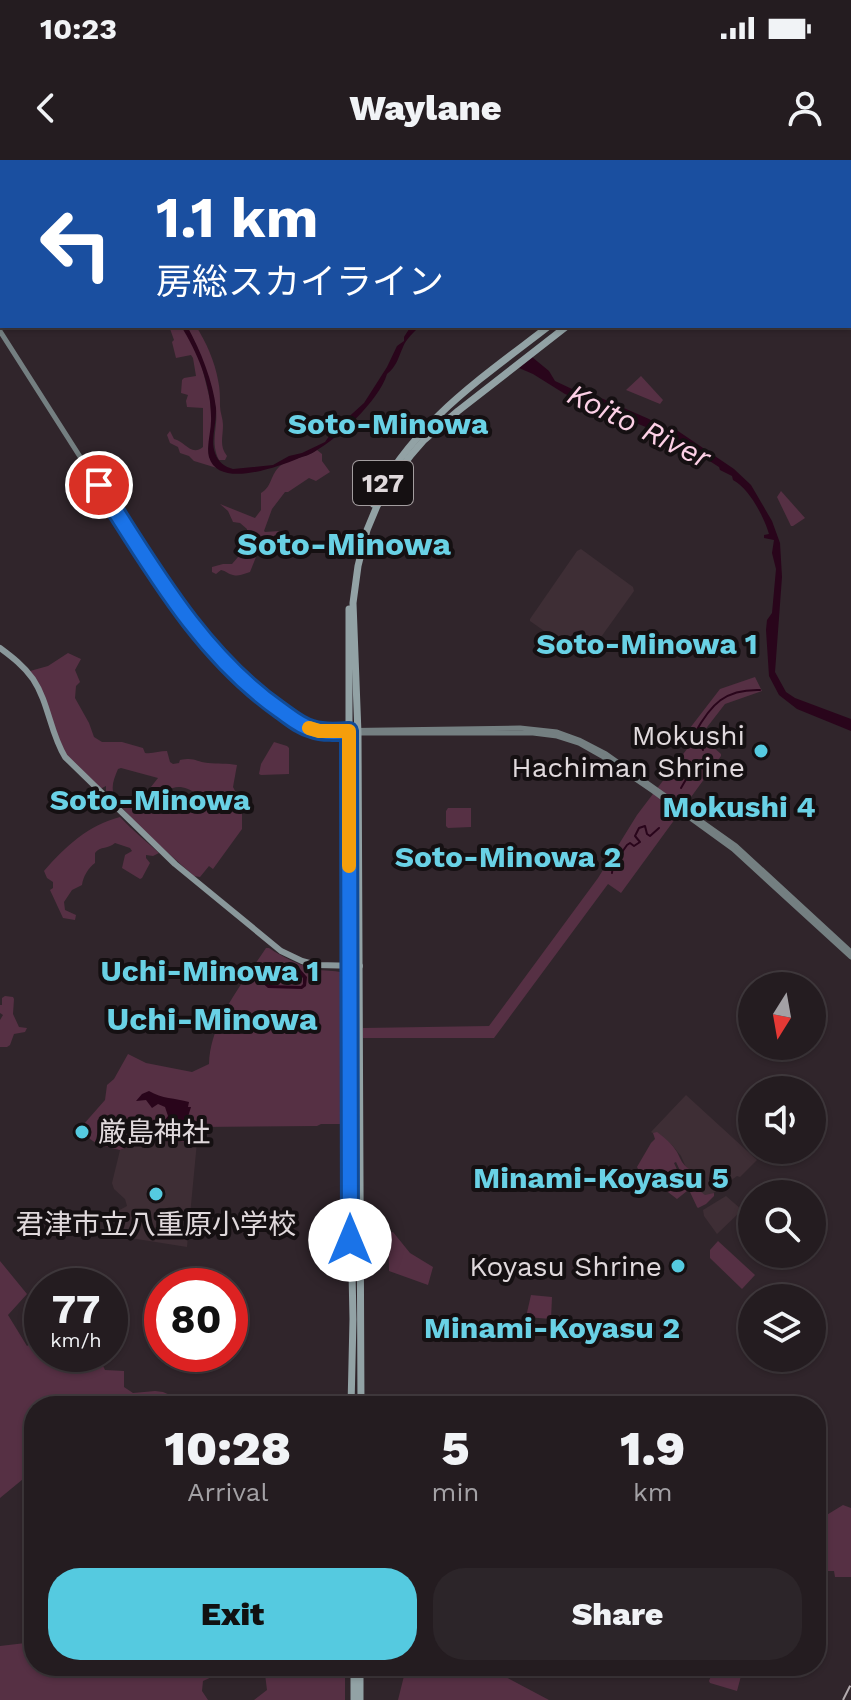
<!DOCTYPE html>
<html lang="en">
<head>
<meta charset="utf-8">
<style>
	:root { --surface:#241c20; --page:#2c2529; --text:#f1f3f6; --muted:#a3a1a5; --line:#413a3e; --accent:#55cae0 }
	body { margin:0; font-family:"Work Sans","Noto Sans JP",sans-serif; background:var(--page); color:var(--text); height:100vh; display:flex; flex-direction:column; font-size:30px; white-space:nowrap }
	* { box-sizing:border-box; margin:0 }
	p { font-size:26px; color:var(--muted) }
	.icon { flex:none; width:44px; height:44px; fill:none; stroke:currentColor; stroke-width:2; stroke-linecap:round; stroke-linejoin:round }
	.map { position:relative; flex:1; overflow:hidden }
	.sheet { position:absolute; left:24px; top:1236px; width:802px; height:280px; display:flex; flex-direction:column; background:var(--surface); border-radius:32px; box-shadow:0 2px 6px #0004,0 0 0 2px var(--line) }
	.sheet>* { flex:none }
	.banner { position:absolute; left:0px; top:0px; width:852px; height:168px; box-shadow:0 2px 6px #0004,0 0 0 2px var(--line); background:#1a4fa0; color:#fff; overflow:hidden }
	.needle { width:52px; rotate:191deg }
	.fabs { position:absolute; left:738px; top:812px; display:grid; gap:16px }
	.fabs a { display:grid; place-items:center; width:88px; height:88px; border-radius:50%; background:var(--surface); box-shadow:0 2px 6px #0004,0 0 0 2px var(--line); font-size:40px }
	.speed { position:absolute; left:24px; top:1108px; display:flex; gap:16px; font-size:40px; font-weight:700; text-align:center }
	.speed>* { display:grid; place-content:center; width:104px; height:104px; border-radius:50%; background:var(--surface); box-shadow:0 2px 6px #0004,0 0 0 2px var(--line); line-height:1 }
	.speed small { font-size:20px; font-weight:400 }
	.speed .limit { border:12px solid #d22; background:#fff; color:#111 }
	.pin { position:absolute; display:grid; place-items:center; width:68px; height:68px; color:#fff; margin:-34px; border:4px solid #fff; border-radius:50%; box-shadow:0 2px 8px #0007 }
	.me { position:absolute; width:88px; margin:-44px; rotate:0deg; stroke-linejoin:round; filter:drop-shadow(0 0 6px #0008) }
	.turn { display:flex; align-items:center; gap:28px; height:168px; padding:0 24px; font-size:36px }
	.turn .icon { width:104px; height:104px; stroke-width:2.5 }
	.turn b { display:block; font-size:56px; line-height:68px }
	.eta { display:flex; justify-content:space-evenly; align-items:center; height:136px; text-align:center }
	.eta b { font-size:48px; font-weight:800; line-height:56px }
	.primary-button { display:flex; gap:16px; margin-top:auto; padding:16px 24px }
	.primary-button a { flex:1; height:92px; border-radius:32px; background:var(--accent); color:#111; font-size:32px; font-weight:800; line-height:92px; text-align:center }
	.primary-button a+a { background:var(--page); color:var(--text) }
	.status { display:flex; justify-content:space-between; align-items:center; height:56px; padding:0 40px; background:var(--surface); direction:ltr }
	.status svg { height:22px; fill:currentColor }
	header { display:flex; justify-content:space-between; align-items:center; height:104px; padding:0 24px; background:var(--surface); font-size:36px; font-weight:800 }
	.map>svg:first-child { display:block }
	.built { fill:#3e2e35 }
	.green { fill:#563044 }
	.water { fill:#29051b; fill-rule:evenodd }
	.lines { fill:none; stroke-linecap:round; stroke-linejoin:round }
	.stream { stroke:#29051b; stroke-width:2 }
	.river { stroke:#29051b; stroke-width:6 }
	.secondary { stroke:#747f81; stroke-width:5 }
	.primary { stroke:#89979a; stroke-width:6 }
	.trunk { stroke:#92a2a5; stroke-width:7 }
	.rail { stroke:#b3abae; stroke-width:2; stroke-dasharray:16 8; stroke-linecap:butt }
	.route-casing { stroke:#114b97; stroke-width:20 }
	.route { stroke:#1a73e8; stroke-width:14 }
	.slow { stroke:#f59e0b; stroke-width:14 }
	.poi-dot { fill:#55cae0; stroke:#151012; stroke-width:3 }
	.labels { text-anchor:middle; stroke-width:8; stroke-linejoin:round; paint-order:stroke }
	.shield { fill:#151012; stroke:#a39d9f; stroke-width:2 }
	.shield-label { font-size:26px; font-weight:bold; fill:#e0d9dc }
	.poi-label { font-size:28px; fill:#e0d9dc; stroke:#151012; text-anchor:end }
	.neighbourhood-label { font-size:30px; font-weight:bold; fill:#69d1e5; stroke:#151012 }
	.water-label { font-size:30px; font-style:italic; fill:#fdd0e6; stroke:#151012 }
	.quarter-label { font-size:32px; font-weight:bold; fill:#69d1e5; stroke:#151012 }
</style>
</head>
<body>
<div class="status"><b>10:23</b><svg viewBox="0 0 49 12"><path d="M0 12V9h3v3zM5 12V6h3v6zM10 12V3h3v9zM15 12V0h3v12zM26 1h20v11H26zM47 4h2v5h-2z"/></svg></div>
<header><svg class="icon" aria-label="back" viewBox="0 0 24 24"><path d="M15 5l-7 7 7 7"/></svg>Waylane<svg class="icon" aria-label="person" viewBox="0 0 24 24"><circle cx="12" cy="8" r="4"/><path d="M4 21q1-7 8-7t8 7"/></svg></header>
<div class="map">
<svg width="851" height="1540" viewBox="0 0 851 1540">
	<rect width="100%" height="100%" fill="#30252b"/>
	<!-- built -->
	<g class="built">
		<path d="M 581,389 L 633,427 L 634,431 L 586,498 L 584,499 L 530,461 L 530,459 L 577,391 Z"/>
		<path d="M 686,935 L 757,1000 L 740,1017 L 737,1016 L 712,1034 L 704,1037 L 694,1026 L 681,996 L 672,985 L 651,972 Z"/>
		<path d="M 145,981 L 197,982 L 187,1087 L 124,1077 L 113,1055 L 114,1053 L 127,1046 L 125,1039 L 114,1029 L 112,1023 L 120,990 Z"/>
		<path d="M 726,1036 L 742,1050 L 717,1074 L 704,1056 L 703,1050 Z"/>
	</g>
	<!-- green -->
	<g class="green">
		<path d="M 169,166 L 181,166 L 189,176 L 200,199 L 210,240 L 212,264 L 208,289 L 209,297 L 217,308 L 194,301 L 189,296 L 180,293 L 178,287 L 170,283 L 167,275 L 170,271 L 174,279 C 185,281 191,297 203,287 L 203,248 L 187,247 L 186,241 L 188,235 L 181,233 L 182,220 L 184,218 L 196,216 L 193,198 L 191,195 L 176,198 L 172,182 L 174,180 Z"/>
		<path d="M 187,166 L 196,166 C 206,182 215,202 218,220 C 220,229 220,237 220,246 C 220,252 223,259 223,265 C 223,277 219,286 227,296 L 225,300 L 219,300 C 210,282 218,268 216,250 C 212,221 200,193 187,166 Z"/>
		<path d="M 641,216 L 663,240 L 660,244 L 626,230 Z"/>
		<path d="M 317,290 L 322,294 L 322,301 L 330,312 L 316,321 L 309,318 L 288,332 L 285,332 L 272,349 L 264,371 L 265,372 L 279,371 L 258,392 L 250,412 C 245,413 240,417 233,415 C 228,414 226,411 221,410 L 216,414 L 212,412 L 212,407 L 223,404 L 232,404 L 238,397 L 244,396 L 252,382 L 251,378 L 247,375 L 247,369 L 240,363 L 233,362 L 228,351 L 220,344 L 255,358 L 261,350 L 261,333 C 272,327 270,315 280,306 C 290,298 306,298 317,290 Z"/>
		<path d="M 781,331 L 805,358 L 793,366 L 791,366 L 777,337 Z"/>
		<path d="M 68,493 L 81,499 L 75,510 L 80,522 L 76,526 L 75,538 L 89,563 L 94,577 L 102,582 L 122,582 L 143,588 L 145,593 C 153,594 159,591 167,591 L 170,602 L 173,604 L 179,603 L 180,600 C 196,597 195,602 208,603 C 218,604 227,603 237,605 L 233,627 L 242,644 L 242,669 L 213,709 L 209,706 L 200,717 L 194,716 L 142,670 L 120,645 L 120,641 L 134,646 L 138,650 L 146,650 L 149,652 C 151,651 174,646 177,646 L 181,652 L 194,653 L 200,652 L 201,648 L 197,634 C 180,622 169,626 156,640 L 147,632 L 158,618 L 121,608 L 118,609 C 114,619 110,627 115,637 L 113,638 L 106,634 L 106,626 L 100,629 L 66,595 L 30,511 L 48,506 Z"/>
		<path d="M 755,517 L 762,531 L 725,544 L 701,575 L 702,577 L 721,594 L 721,596 L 621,733 L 608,724 L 494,878 L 363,878 L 363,868 L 489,866 L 598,718 L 637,655 L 687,589 L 680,581 L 720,529 Z"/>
		<path d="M 274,582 L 287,586 L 289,588 L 289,614 L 261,615 L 259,614 L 261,604 Z"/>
		<path d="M 448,648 L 471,648 L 471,667 L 448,668 L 446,666 L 446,651 Z"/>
		<path d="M 120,657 C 132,670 146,681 159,693 L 153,696 L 146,695 L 146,698 L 150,703 L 142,718 L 140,719 L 122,708 L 125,695 L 132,691 L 130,688 L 115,683 C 109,689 100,686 95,693 L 95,703 C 88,708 83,717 82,725 L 72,730 L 64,742 L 65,750 L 76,755 L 75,760 L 63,758 L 50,730 L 53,728 L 53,722 L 47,718 L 44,711 C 65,687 88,665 120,657 Z"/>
		<path d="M 266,788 L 269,788 C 284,798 301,806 319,810 C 328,811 337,810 345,814 L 345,964 L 321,964 L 317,966 L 198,967 L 197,982 L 145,981 L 120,990 L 99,985 L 90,979 L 83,965 L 105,940 L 107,925 L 114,919 L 128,894 L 146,903 L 192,912 L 209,904 C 210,861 243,823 266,788 Z"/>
		<path d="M 5,836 L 13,837 L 14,839 L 13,854 L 19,867 L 27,868 L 25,872 L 14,874 L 10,885 L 7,887 L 0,887 L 0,860 L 3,855 L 0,853 L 0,845 L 2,845 L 2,838 Z"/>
		<path d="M 657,972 C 665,978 672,984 677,992 C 681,1000 682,1004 689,1009 C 689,1020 696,1029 705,1035 L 714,1033 L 714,1036 L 706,1044 L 698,1048 L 697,1047 L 676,1002 L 674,1003 L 687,1031 L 677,1039 L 638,1009 L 637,1007 L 651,983 L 655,979 L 653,973 Z"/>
		<path d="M 393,1072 L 410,1093 L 433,1107 L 428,1125 L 389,1111 L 388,1073 Z"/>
		<path d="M 718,1081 L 755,1115 L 742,1129 L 710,1098 L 710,1090 Z"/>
		<path d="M 0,1101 L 27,1134 L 8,1155 L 27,1186 L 42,1176 L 42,1194 L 97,1194 L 105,1210 L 124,1211 L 124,1227 L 133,1233 L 155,1231 L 163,1232 L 189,1243 L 185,1246 L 34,1246 L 34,1310 L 0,1338 Z"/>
		<path d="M 531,1135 L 552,1137 L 551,1159 L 526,1157 Z"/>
		<path d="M 843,1345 L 851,1348 L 851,1417 L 835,1417 L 834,1411 L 816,1411 L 816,1386 L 821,1386 L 824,1375 L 816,1374 L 816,1359 L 822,1358 L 822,1361 L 823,1362 L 825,1356 Z"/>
		<path d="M 34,1482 L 34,1506 L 225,1506 L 216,1515 L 203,1521 L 202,1531 L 208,1540 L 0,1540 L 0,1486 Z"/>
		<path d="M 264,1506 L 345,1506 L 345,1540 L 254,1540 L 267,1530 Z"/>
		<path d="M 404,1506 L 474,1506 L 498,1513 L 549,1540 L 398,1540 L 404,1516 Z"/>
		<path d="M 715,1506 L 741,1516 L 737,1531 L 710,1523 L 709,1521 Z"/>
	</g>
	<!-- water -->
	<g class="water">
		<path d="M 181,166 L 187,166 C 201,191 213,222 216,248 C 217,263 210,280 215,293 C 218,302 225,307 233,309 L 273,305 L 289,296 L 302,293 L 325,282 L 332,272 L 364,243 L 387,207 L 397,186 L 404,181 L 404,177 L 411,166 L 420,166 C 414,172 406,179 403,187 C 398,198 397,206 387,214 C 379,241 338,278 314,292 C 308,296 303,296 297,299 C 277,307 218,329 209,297 C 206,284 212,270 211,256 C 211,224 197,192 181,166 Z"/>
		<path d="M 532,197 L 549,211 L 555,221 L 589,237 L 601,238 L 649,259 L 662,267 L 678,271 L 734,309 L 751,325 L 772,361 L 780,383 L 782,417 L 775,512 L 786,532 L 795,538 L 851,559 L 851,571 L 797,549 L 779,535 L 769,516 L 766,470 L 767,460 L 772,453 L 776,409 L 772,393 L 774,380 L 764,378 L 764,375 L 769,374 C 764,357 749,328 733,320 L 732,316 L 720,310 L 719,307 L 675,279 L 565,234 L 533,214 L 519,208 Z"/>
		<path d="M 267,802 L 276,803 L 282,809 L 300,809 L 307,817 L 306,826 L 302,829 L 268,828 L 258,819 L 259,810 ZM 268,806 L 272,806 L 280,812 L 298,813 L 303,818 L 303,824 L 301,826 L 269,825 L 262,817 L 262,812 Z"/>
		<path d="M 149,931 C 162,939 175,938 189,942 L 188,947 L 191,947 L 187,960 C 179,961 171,958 164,961 L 168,956 L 165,947 L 158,944 L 152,948 L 146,940 L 136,941 L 142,934 Z"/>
	</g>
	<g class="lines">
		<!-- stream -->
		<g class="stream">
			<path d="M 703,590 L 695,573 C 711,544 725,529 760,530"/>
			<path d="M 681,628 L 688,616 L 688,607"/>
			<path d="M 612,713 L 613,705 L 627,685 L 630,683 L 634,686 L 640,682 L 635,676 L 639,668 L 645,666 L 647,674 L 650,676 L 659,668"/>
		</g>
		<!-- river -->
		<path class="river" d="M 427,0 L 428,2"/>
		<!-- secondary -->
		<g class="secondary">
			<path d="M 0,171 L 156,416 L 205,479 L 229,509 L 253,530 L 303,566 L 319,571 L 520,568 L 557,572 L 579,580 L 606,594 L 736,686 L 851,792"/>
			<path d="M 357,573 L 533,573 L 557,576 L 579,583 L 602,596 L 653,631 L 733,689 L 851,797"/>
		</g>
		<!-- primary -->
		<path class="primary" d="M 0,488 C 12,497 24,506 33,519 C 49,543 50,573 65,597 L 175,704 L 281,791 L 302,801 L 317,805 L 360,806"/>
		<!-- trunk -->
		<g class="trunk">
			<path d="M 850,18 L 851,18"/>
			<path d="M 850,25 L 851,25"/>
			<path d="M 373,344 C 409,266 483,217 549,166"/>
			<path d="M 349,449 L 349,969 L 353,1159 L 351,1246"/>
			<path d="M 361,1246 L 358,574 L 353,443 L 358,406 L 367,370 L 377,346 L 390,323 L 411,295 L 424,280 L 458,251 L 567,166"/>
			<path d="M 354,1506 L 354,1540"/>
			<path d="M 360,1506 L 360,1540"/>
		</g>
		<!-- rail -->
		<path class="rail" d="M 843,1540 L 851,1524"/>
	</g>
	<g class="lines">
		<defs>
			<path id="route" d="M 99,325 C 151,406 200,494 280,550 C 290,557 300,566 312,569 C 323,573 337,572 349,571 L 350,1080"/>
		</defs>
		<!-- route casing -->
		<use href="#route" class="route-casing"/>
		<!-- route -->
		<use href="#route" class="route"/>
		<!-- slow -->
		<path class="slow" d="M 309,568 L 319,571 L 349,571 L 349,706"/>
	</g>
	<!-- markers -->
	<g class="poi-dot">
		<circle cx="761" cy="591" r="8"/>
		<circle cx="82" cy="972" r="8"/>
		<circle cx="156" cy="1034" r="8"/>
		<circle cx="678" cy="1106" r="8"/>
	</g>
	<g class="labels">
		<!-- shield labels -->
		<rect class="shield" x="353" y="301" width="60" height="44" rx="6"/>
		<g class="shield-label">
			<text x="383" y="332">127</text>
		</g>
		<!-- poi labels -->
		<g class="poi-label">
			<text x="745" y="585">Mokushi<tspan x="745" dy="32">Hachiman Shrine</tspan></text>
			<text x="98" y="982" text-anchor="start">厳島神社</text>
			<text x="156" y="1074" text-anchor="middle">君津市立八重原小学校</text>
			<text x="662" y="1116">Koyasu Shrine</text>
		</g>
		<!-- neighbourhood labels -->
		<g class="neighbourhood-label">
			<text x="388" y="274">Soto-Minowa</text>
			<text x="647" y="494">Soto-Minowa 1</text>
			<text x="150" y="650">Soto-Minowa</text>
			<text x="739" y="657">Mokushi 4</text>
			<text x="508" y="707">Soto-Minowa 2</text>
			<text x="210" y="821">Uchi-Minowa 1</text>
			<text x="601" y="1028">Minami-Koyasu 5</text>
			<text x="552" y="1178">Minami-Koyasu 2</text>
		</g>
		<!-- water labels -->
		<g class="water-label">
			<text transform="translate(639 266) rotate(26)" y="10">Koito River</text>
		</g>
		<!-- quarter labels -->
		<g class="quarter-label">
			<text x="344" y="395">Soto-Minowa</text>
			<text x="212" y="870">Uchi-Minowa</text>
		</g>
	</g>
</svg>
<div class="fabs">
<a><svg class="needle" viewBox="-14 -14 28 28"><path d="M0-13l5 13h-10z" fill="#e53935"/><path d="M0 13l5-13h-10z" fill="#a3a1a5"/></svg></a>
<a><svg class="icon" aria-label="sound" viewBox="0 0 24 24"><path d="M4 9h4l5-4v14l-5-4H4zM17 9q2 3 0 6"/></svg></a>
<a><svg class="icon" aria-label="search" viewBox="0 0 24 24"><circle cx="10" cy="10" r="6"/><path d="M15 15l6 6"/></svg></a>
<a><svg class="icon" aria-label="layers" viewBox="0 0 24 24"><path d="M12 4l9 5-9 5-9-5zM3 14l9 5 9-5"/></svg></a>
</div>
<div class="speed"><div>77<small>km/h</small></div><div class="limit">80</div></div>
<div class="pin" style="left:99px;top:325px;background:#d93025"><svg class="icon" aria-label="arrive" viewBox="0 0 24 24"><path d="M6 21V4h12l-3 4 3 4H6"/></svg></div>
<svg class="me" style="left:350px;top:1080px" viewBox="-20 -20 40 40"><circle r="19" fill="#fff"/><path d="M0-13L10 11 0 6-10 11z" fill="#1a73e8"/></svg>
<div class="banner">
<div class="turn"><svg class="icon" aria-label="left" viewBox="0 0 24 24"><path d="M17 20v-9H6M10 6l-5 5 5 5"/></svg><div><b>1.1 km</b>房総スカイライン</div></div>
</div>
<section class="sheet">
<div class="eta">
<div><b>10:28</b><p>Arrival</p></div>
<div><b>5</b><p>min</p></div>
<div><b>1.9</b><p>km</p></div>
</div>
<div class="primary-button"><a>Exit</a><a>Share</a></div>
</section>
</div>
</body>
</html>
